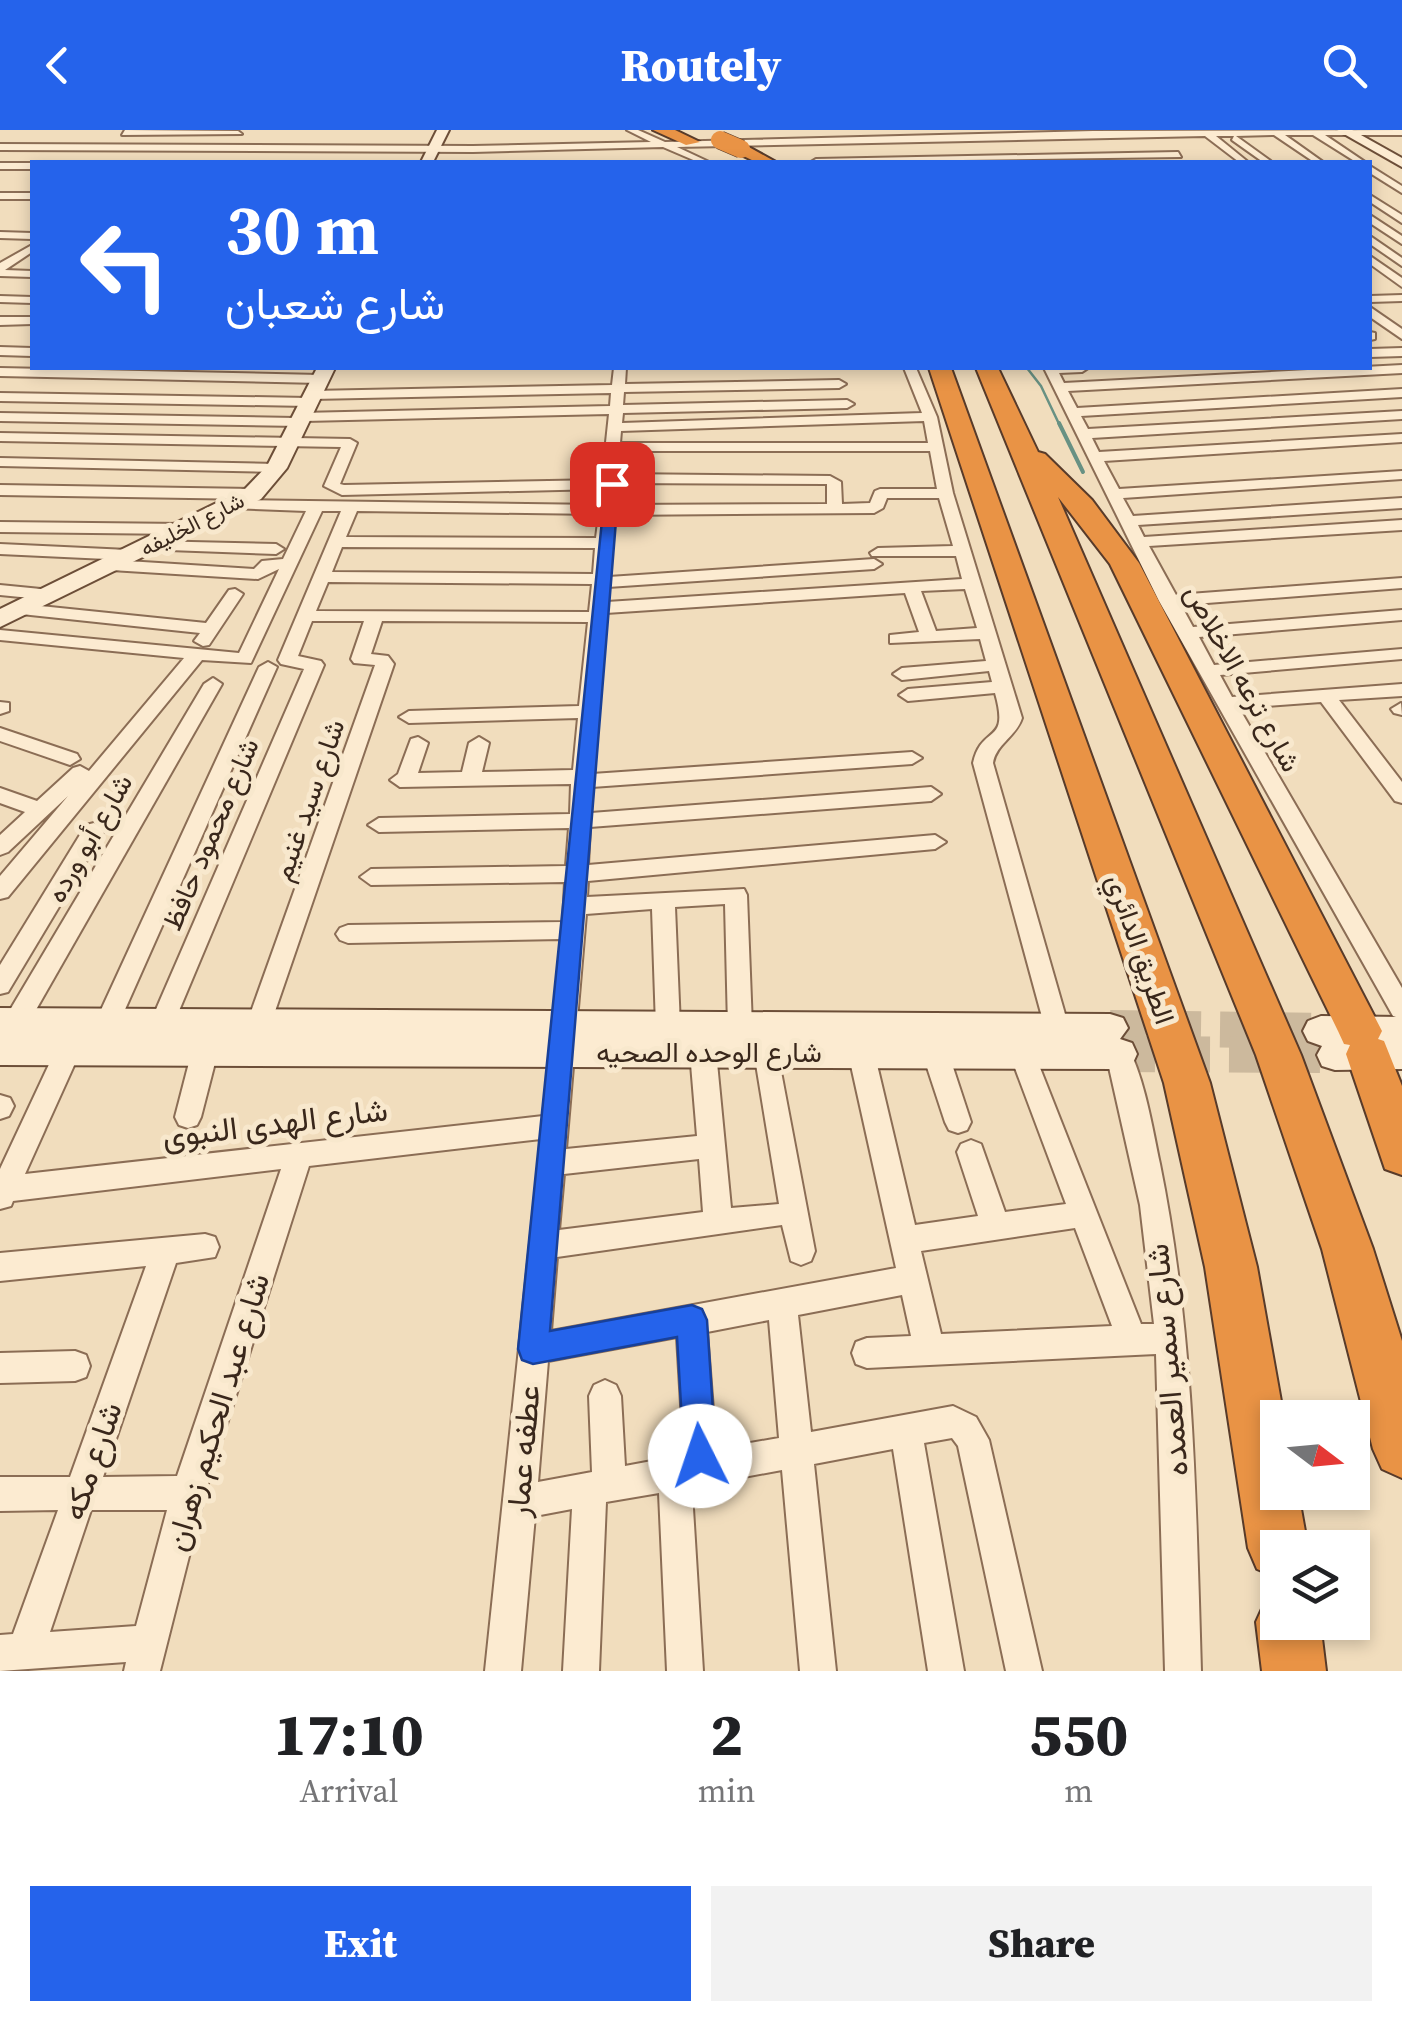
<!DOCTYPE html>
<html lang="en">
<head>
<meta charset="utf-8">
<style>
	:root { --surface:#fff; --page:#f2f2f2; --text:#202124; --muted:#757577; --accent:#2563eb }
	body { margin:0; font-family:"Source Serif 4",Vazirmatn,serif; background:var(--page); color:var(--text); height:100vh; display:flex; flex-direction:column; font-size:38px; white-space:nowrap }
	* { box-sizing:border-box; margin:0 }
	p { font-size:32px; color:var(--muted) }
	.icon { flex:none; width:55px; height:55px; fill:none; stroke:currentColor; stroke-width:2; stroke-linecap:round; stroke-linejoin:round }
	.map { position:relative; height:1541px; overflow:hidden }
	.side { display:flex; flex-direction:column; background:var(--surface); flex:1 }
	.side>* { flex:none }
	.top-card { position:absolute; left:30px; top:30px; width:1342px; height:210px; border-radius:0px; box-shadow:0 5px 15px #0003; background:#2563eb; color:#fff; overflow:hidden }
	.needle { width:65px; rotate:106deg }
	.tools { position:absolute; left:1260px; top:1270px; display:grid; gap:20px }
	.tools a { display:grid; place-items:center; width:110px; height:110px; border-radius:0px; background:var(--surface); box-shadow:0 5px 15px #0003; font-size:50px }
	.pin { position:absolute; display:grid; place-items:center; width:85px; height:85px; color:#fff; margin:-42px; border-radius:20px; box-shadow:0 5px 15px #0006 }
	.me { position:absolute; width:110px; margin:-55px; rotate:356deg; stroke-linejoin:round; filter:drop-shadow(0 0 8px #0008) }
	.turn { display:flex; align-items:center; gap:35px; height:210px; padding:0 30px; font-size:45px }
	.turn .icon { width:130px; height:130px; stroke-width:2.5 }
	.turn b { display:block; font-size:70px; line-height:85px }
	.eta { display:flex; justify-content:space-evenly; align-items:center; height:170px; text-align:center }
	.eta b { font-size:60px; font-weight:800; line-height:70px }
	.button { display:flex; gap:20px; margin-top:auto; padding:20px 30px }
	.button a { flex:1; height:115px; border-radius:0px; background:var(--accent); color:#fff; font-size:40px; font-weight:800; line-height:115px; text-align:center }
	.button a+a { background:var(--page); color:var(--text) }
	header { display:flex; justify-content:space-between; align-items:center; height:130px; padding:0 30px; background:var(--accent); color:#fff; font-size:45px; font-weight:800 }
	.map>svg:first-child { display:block }
	.lines { fill:none; stroke-linecap:round; stroke-linejoin:round }
	.stream-far1 { stroke:#689183; stroke-width:2.5 }
	.stream { stroke:#689183; stroke-width:4 }
	.secondary-tunnel { stroke:#ccb99d; stroke-width:36; stroke-dasharray:36 19; stroke-linecap:butt }
	.street-casing { stroke:#8b6d55; stroke-width:4 }
	.secondary-casing { stroke:#6c4e38; stroke-width:4 }
	.highway-casing { stroke:#583b2a; stroke-width:4 }
	.street { fill:#fcebd1; fill-rule:evenodd }
	.secondary { fill:#fcebd1; fill-rule:evenodd }
	.highway { fill:#e99345; fill-rule:evenodd }
	.highway-bridge-casing { stroke:#583b2a; stroke-width:19; stroke-linecap:butt }
	.highway-bridge { stroke:#e99345; stroke-width:18 }
	.route { fill:#2563eb; stroke:#184099; stroke-width:2.5 }
	.labels { text-anchor:middle; stroke-width:10; stroke-linejoin:round; paint-order:stroke }
	.far-street-label { font-size:22px; fill:#39271b; stroke:#f8e8cd }
	.street-label { font-size:28px; fill:#39271b; stroke:#f8e8cd }
	.near-street-label { font-size:32px; fill:#39271b; stroke:#f8e8cd }
</style>
</head>
<body>
<header><svg class="icon" aria-label="back" viewBox="0 0 24 24"><path d="M15 5l-7 7 7 7"/></svg>Routely<svg class="icon" aria-label="search" viewBox="0 0 24 24"><circle cx="10" cy="10" r="6"/><path d="M15 15l6 6"/></svg></header>
<div class="map">
<svg width="1402" height="1541" viewBox="0 0 1402 1541">
	<rect width="100%" height="100%" fill="#f1ddbd"/>
	<g class="lines">
		<!-- stream-far1 -->
		<path class="stream-far1" d="M 1027,238 L 1041,256 L 1060,296"/>
		<!-- stream -->
		<path class="stream" d="M 1059,293 L 1083,342"/>
		<!-- secondary-tunnel -->
		<g class="secondary-tunnel">
			<path d="M 1110,898 L 1321,901"/>
			<path d="M 1119,924 L 1335,925"/>
		</g>
		<defs>
			<g id="street">
				<path d="M 125,0 L 238,1 L 242,4 L 122,5 Z"/>
				<path d="M 627,0 L 638,0 L 665,12 L 1093,1 L 1402,0 L 1402,5 L 1325,5 L 1365,32 L 1356,32 L 1313,5 L 1285,5 L 1323,32 L 1314,32 L 1274,5 L 1236,6 L 1272,32 L 1263,32 L 1232,10 L 1234,6 L 1216,6 L 1248,32 L 1239,32 L 1205,6 L 677,17 L 709,32 L 698,32 L 663,17 L 473,22 L 0,20 L 0,14 L 473,16 L 651,12 Z"/>
				<path d="M 1178,22 L 1181,27 L 811,32 L 816,29 Z"/>
				<rect x="0" y="33" width="32" height="6"/>
				<path d="M 1370,36 L 1402,56 L 1402,63 L 1370,43 Z"/>
				<rect x="0" y="63" width="32" height="6"/>
				<path d="M 1370,65 L 1402,85 L 1402,93 L 1370,72 Z"/>
				<path d="M 1370,85 L 1402,106 L 1402,114 L 1370,93 Z"/>
				<path d="M 0,102 L 32,103 L 32,109 L 0,108 Z"/>
				<path d="M 1370,106 L 1402,128 L 1402,136 L 1370,114 Z"/>
				<path d="M 32,115 L 32,122 L 5,140 L 32,141 L 32,147 L 0,146 L 0,133 Z"/>
				<path d="M 1370,126 L 1402,148 L 1402,157 L 1370,134 Z"/>
				<path d="M 1402,165 L 1402,171 L 1370,172 L 1370,166 Z"/>
				<path d="M 0,166 L 32,167 L 32,173 L 0,172 Z"/>
				<path d="M 1370,177 L 1402,199 L 1402,209 L 1370,187 Z"/>
				<path d="M 0,187 L 32,187 L 32,194 L 0,195 Z"/>
				<path d="M 1370,202 L 1375,203 L 1375,209 L 1370,210 Z"/>
				<path d="M 0,217 L 32,218 L 32,226 L 0,225 Z"/>
				<path d="M 1402,218 L 1402,226 L 1370,227 L 1370,219 Z"/>
				<path d="M 1402,235 L 1402,243 L 1068,261 L 1077,278 L 1402,259 L 1402,267 L 1081,286 L 1088,299 L 1402,281 L 1402,289 L 1092,308 L 1099,322 L 1402,304 L 1402,312 L 1104,331 L 1119,359 L 1402,341 L 1402,349 L 1123,368 L 1133,386 L 1402,368 L 1402,378 L 1138,395 L 1144,407 L 1402,390 L 1402,400 L 1149,416 L 1176,465 L 1402,448 L 1402,458 L 1181,475 L 1193,497 L 1402,480 L 1402,490 L 1199,507 L 1214,535 L 1402,519 L 1402,529 L 1220,545 L 1232,567 L 1402,554 L 1402,566 L 1339,570 L 1402,652 L 1402,673 L 1395,671 L 1321,572 L 1239,578 L 1402,858 L 1402,889 L 1393,886 L 1159,471 L 1044,238 L 1088,238 L 1082,242 L 1059,243 L 1064,253 Z"/>
				<path d="M 0,238 L 320,245 L 327,249 L 320,253 L 0,246 Z"/>
				<path d="M 614,238 L 626,238 L 625,254 L 839,250 L 846,254 L 839,258 L 624,262 L 623,275 L 847,270 L 854,274 L 847,278 L 623,283 L 622,293 L 922,283 L 904,238 L 916,238 L 937,287 L 953,363 L 1022,588 C 1016,607 996,614 993,633 L 1069,898 L 1066,905 L 1057,908 L 1048,905 L 1045,898 L 973,633 C 982,593 1010,616 995,563 L 908,571 L 899,565 L 908,559 L 992,552 L 989,541 L 902,550 L 893,544 L 902,538 L 986,531 L 980,509 L 890,513 L 890,505 L 919,502 L 905,463 L 606,483 L 592,644 L 912,622 L 922,628 L 912,634 L 592,657 L 591,683 L 931,657 L 941,664 L 931,671 L 590,697 L 588,735 L 935,705 L 946,712 L 935,719 L 588,751 L 587,767 L 744,759 L 747,765 L 752,896 L 749,903 L 740,906 L 731,903 L 728,896 L 725,774 L 675,777 L 680,896 L 677,903 L 668,906 L 659,903 L 656,896 L 652,779 L 586,784 L 566,1019 L 697,1006 L 690,922 L 694,915 L 703,912 L 712,915 L 716,922 L 731,1078 L 779,1074 L 754,922 L 758,915 L 767,912 L 776,915 L 815,1121 L 811,1131 L 801,1135 L 791,1131 L 782,1095 L 557,1127 L 551,1201 L 896,1138 L 848,922 L 852,915 L 861,912 L 870,915 L 874,922 L 915,1095 L 978,1086 L 957,1022 L 961,1014 L 971,1010 L 981,1014 L 1005,1082 L 1066,1074 L 1009,922 L 1013,915 L 1022,912 L 1031,915 L 1141,1194 L 1154,1194 L 1140,1075 L 1106,924 L 1110,917 L 1119,914 L 1128,917 C 1145,951 1152,996 1160,1034 C 1194,1201 1196,1371 1201,1541 L 1165,1541 L 1156,1224 L 867,1238 L 856,1234 L 852,1223 L 856,1212 L 867,1208 L 911,1206 L 902,1165 L 798,1185 L 811,1302 L 953,1276 L 976,1287 L 989,1310 L 1042,1541 L 1006,1541 L 958,1316 L 952,1308 L 924,1313 L 964,1541 L 928,1541 L 893,1319 L 814,1334 L 836,1541 L 800,1541 L 782,1340 L 701,1355 L 692,1362 L 703,1541 L 667,1541 L 659,1363 L 606,1372 L 599,1541 L 563,1541 L 572,1379 L 535,1386 L 521,1541 L 485,1541 L 541,1009 L 309,1036 L 205,1363 L 160,1541 L 124,1541 L 126,1532 L 0,1541 L 0,1505 L 13,1504 L 58,1380 L 0,1381 L 0,1347 L 70,1347 L 146,1136 L 0,1151 L 0,1123 L 205,1104 L 215,1107 L 219,1117 L 215,1127 L 176,1133 L 103,1347 L 177,1346 L 281,1039 L 13,1071 L 11,1076 L 0,1079 L 0,1039 L 59,913 L 68,910 L 77,913 L 81,920 L 25,1044 L 543,986 L 562,809 L 348,813 L 340,810 L 336,804 L 340,798 L 348,795 L 563,792 L 565,752 L 371,755 L 360,747 L 371,739 L 566,736 L 569,698 L 379,702 L 368,695 L 379,688 L 570,684 L 571,654 L 400,657 L 390,650 L 398,644 L 411,609 L 418,607 L 428,613 L 418,643 L 462,642 L 469,613 L 479,607 L 489,613 L 482,642 L 573,640 L 578,588 L 409,593 L 399,587 L 409,581 L 579,576 L 588,492 L 382,491 L 371,524 L 388,526 L 394,534 L 271,893 L 268,900 L 259,903 L 250,900 L 247,893 L 375,535 L 354,533 L 351,529 L 364,491 L 312,491 L 298,526 L 321,531 L 324,535 L 168,907 L 165,914 L 156,917 L 147,914 L 144,907 L 304,539 L 281,534 L 278,530 L 341,381 L 322,381 L 251,533 L 202,530 L 8,767 L 0,769 L 0,746 L 68,666 L 8,722 L 0,725 L 0,705 L 25,682 L 0,673 L 0,658 L 37,671 L 73,638 L 80,636 L 89,641 L 184,528 L 0,510 L 0,500 L 239,523 L 279,439 L 258,449 L 111,440 L 103,435 L 111,430 L 254,439 L 262,431 L 283,429 L 306,381 L 231,378 L 228,375 L 236,370 L 600,375 L 601,359 L 342,365 L 324,356 L 341,317 L 0,311 L 0,303 L 350,309 L 357,313 L 340,354 L 344,355 L 602,350 L 609,284 L 305,291 L 299,296 L 0,291 L 0,283 L 295,288 L 301,283 L 610,276 L 611,263 L 312,269 L 315,272 L 308,276 L 0,271 L 0,263 L 308,268 L 305,265 L 312,261 L 612,255 ZM 924,291 L 928,313 L 620,313 L 621,301 ZM 619,321 L 930,321 L 937,359 L 880,359 L 875,361 L 870,373 L 842,374 L 841,352 L 830,346 L 618,344 ZM 618,353 L 827,354 L 827,374 L 615,375 ZM 887,368 L 939,368 L 953,416 L 878,418 L 870,423 L 872,426 L 956,426 L 962,449 L 607,472 L 608,457 L 874,439 L 882,434 L 874,429 L 609,447 L 614,385 L 874,383 L 883,378 ZM 357,381 L 599,384 L 596,408 L 346,407 ZM 342,417 L 595,418 L 593,444 L 332,442 ZM 328,452 L 592,454 L 589,482 L 316,481 ZM 965,459 L 977,498 L 936,501 L 921,461 ZM 699,1029 L 703,1082 L 559,1100 L 564,1044 ZM 1075,1098 L 1112,1196 L 941,1204 L 921,1121 ZM 769,1190 L 779,1308 L 716,1319 L 707,1202 ZM 677,1207 L 684,1325 L 625,1336 L 621,1266 L 616,1255 L 605,1250 L 594,1255 L 589,1266 L 592,1342 L 538,1352 L 548,1231 ZM 91,1380 L 167,1380 L 136,1496 L 50,1502 Z"/>
				<path d="M 0,328 L 276,334 L 283,338 L 276,342 L 0,336 Z"/>
				<path d="M 0,355 L 253,359 L 261,364 L 253,369 L 0,365 Z"/>
				<path d="M 0,392 L 184,394 L 192,399 L 184,404 L 0,402 Z"/>
				<path d="M 148,411 L 276,414 L 284,419 L 276,424 L 142,419 L 142,413 Z"/>
				<path d="M 0,414 L 128,420 L 136,425 L 128,430 L 0,424 Z"/>
				<path d="M 0,455 L 51,460 L 59,465 L 51,470 L 0,465 Z"/>
				<path d="M 235,459 L 243,464 L 209,515 L 203,516 L 194,511 L 200,503 L 21,484 L 12,479 L 21,474 L 206,493 L 229,460 Z"/>
				<path d="M 268,532 L 277,537 L 119,893 L 116,900 L 107,903 L 98,900 L 95,893 L 259,537 Z"/>
				<path d="M 213,548 L 222,554 L 25,899 L 16,902 L 7,899 L 4,892 L 7,885 L 204,554 Z"/>
				<path d="M 0,572 L 9,573 L 9,581 L 0,584 Z"/>
				<path d="M 1401,573 L 1402,585 L 1394,583 L 1391,579 Z"/>
				<path d="M 0,598 L 77,624 L 80,629 L 70,635 L 0,611 Z"/>
				<path d="M 94,693 L 105,700 L 8,862 L 0,864 L 0,835 L 86,695 Z"/>
				<path d="M 205,911 L 214,914 L 218,921 L 201,987 L 197,995 L 188,998 L 179,995 L 175,987 L 192,921 L 196,914 Z"/>
				<path d="M 935,912 L 944,915 L 948,922 L 971,992 L 967,1000 L 958,1003 L 949,1000 L 945,992 L 922,922 L 926,915 Z"/>
				<path d="M 0,965 L 10,968 L 14,976 L 9,986 L 0,989 Z"/>
				<path d="M 75,1221 L 86,1225 L 90,1236 L 86,1247 L 75,1251 L 0,1253 L 0,1223 Z"/>
			</g>
			<g id="secondary">
				<path d="M 437,0 L 449,0 L 433,32 L 421,32 Z"/>
				<path d="M 1337,0 L 1352,0 L 1402,28 L 1402,37 Z"/>
				<path d="M 317,238 L 335,238 L 287,338 L 261,369 L 0,497 L 0,479 L 245,359 L 267,336 Z"/>
				<path d="M 0,878 L 1110,884 L 1123,888 L 1128,898 L 1120,909 L 1132,913 L 1137,924 L 1132,935 L 1119,939 L 0,935 Z"/>
				<path d="M 1321,886 L 1402,887 L 1402,939 L 1335,940 L 1322,936 L 1317,925 L 1322,916 L 1308,911 L 1303,901 L 1308,891 Z"/>
			</g>
			<g id="highway">
				<path d="M 653,0 L 675,0 L 700,12 L 686,15 Z"/>
				<path d="M 735,16 L 747,16 L 776,32 L 756,32 L 735,22 Z"/>
				<path d="M 929,238 L 951,238 L 1210,953 L 1257,1137 L 1284,1288 L 1278,1288 L 1278,1362 L 1298,1362 L 1308,1418 L 1278,1418 L 1278,1448 L 1257,1439 L 1248,1418 L 1205,1137 L 1164,953 Z"/>
				<path d="M 976,238 L 998,238 L 1038,322 L 1045,324 L 1092,370 L 1139,433 L 1382,901 L 1378,909 L 1384,911 L 1402,956 L 1402,1045 L 1385,1039 L 1346,924 L 1350,915 L 1344,914 L 1338,901 L 1110,434 L 1058,367 L 1301,925 L 1373,1119 L 1402,1211 L 1402,1348 L 1382,1339 L 1373,1319 L 1322,1119 L 1256,925 Z"/>
				<path d="M 1278,1465 L 1278,1492 L 1320,1492 L 1326,1541 L 1262,1541 L 1256,1492 L 1266,1470 Z"/>
			</g>
		</defs>
		<!-- street casing -->
		<use href="#street" class="street-casing"/>
		<!-- secondary casing -->
		<use href="#secondary" class="secondary-casing"/>
		<!-- highway casing -->
		<use href="#highway" class="highway-casing"/>
		<!-- street -->
		<use href="#street" class="street"/>
		<!-- secondary -->
		<use href="#secondary" class="secondary"/>
		<!-- highway -->
		<use href="#highway" class="highway"/>
		<defs>
			<path id="highway-bridge" d="M 720,10 L 741,19"/>
		</defs>
		<!-- highway-bridge casing -->
		<use href="#highway-bridge" class="highway-bridge-casing"/>
		<!-- highway-bridge -->
		<use href="#highway-bridge" class="highway-bridge"/>
	</g>
	<!-- route -->
	<path class="route" d="M 606,351 L 619,354 L 550,1201 L 692,1175 L 702,1179 L 707,1190 L 716,1326 L 712,1337 L 700,1342 L 688,1337 L 684,1326 L 677,1207 L 533,1234 L 522,1230 L 518,1219 Z"/>
	<g class="labels">
		<!-- far-street labels -->
		<g class="far-street-label">
			<text transform="translate(192 394) rotate(-27)" y="8">شارع الخليفه</text>
		</g>
		<!-- street labels -->
		<g class="street-label">
			<text transform="translate(1243 548) rotate(61)" y="10">شارع ترعه الاخلاص</text>
			<text transform="translate(308 670) rotate(-71)" y="10">شارع سيد غنيم</text>
			<text transform="translate(210 704) rotate(-67)" y="10">شارع محمود حافظ</text>
			<text transform="translate(89 708) rotate(-60)" y="10">شارع أبو ورده</text>
			<text transform="translate(1141 819) rotate(71)" y="10">الطريق الدائري</text>
			<text x="709" y="932">شارع الوحده الصحيه</text>
		</g>
		<!-- near-street labels -->
		<g class="near-street-label">
			<text transform="translate(275 993) rotate(-7)" y="11">شارع الهدى النبوى</text>
			<text transform="translate(1167 1230) rotate(-95)" y="11">شارع سمير العمده</text>
			<text transform="translate(217 1282) rotate(-73)" y="11">شارع عبد الحكيم زهران</text>
			<text transform="translate(523 1321) rotate(-85)" y="11">عطفه عمار</text>
			<text transform="translate(92 1331) rotate(-71)" y="11">شارع مكه</text>
		</g>
	</g>
</svg>
<div class="tools">
<a><svg class="needle" viewBox="-14 -14 28 28"><path d="M0-13l5 13h-10z" fill="#e53935"/><path d="M0 13l5-13h-10z" fill="#757577"/></svg></a>
<a><svg class="icon" aria-label="layers" viewBox="0 0 24 24"><path d="M12 4l9 5-9 5-9-5zM3 14l9 5 9-5"/></svg></a>
</div>
<div class="pin" style="left:612px;top:354px;background:#d93025"><svg class="icon" aria-label="arrive" viewBox="0 0 24 24"><path d="M6 21V4h12l-3 4 3 4H6"/></svg></div>
<svg class="me" style="left:700px;top:1326px" viewBox="-20 -20 40 40"><circle r="19" fill="#fff"/><path d="M0-13L10 11 0 6-10 11z" fill="#2563eb"/></svg>
<div class="top-card">
<div class="turn"><svg class="icon" aria-label="left" viewBox="0 0 24 24"><path d="M17 20v-9H6M10 6l-5 5 5 5"/></svg><div><b>30 m</b>شارع شعبان</div></div>
</div>
</div>
<section class="side">
<div class="eta">
<div><b>17:10</b><p>Arrival</p></div>
<div><b>2</b><p>min</p></div>
<div><b>550</b><p>m</p></div>
</div>
<div class="button"><a>Exit</a><a>Share</a></div>
</section>
</body>
</html>
